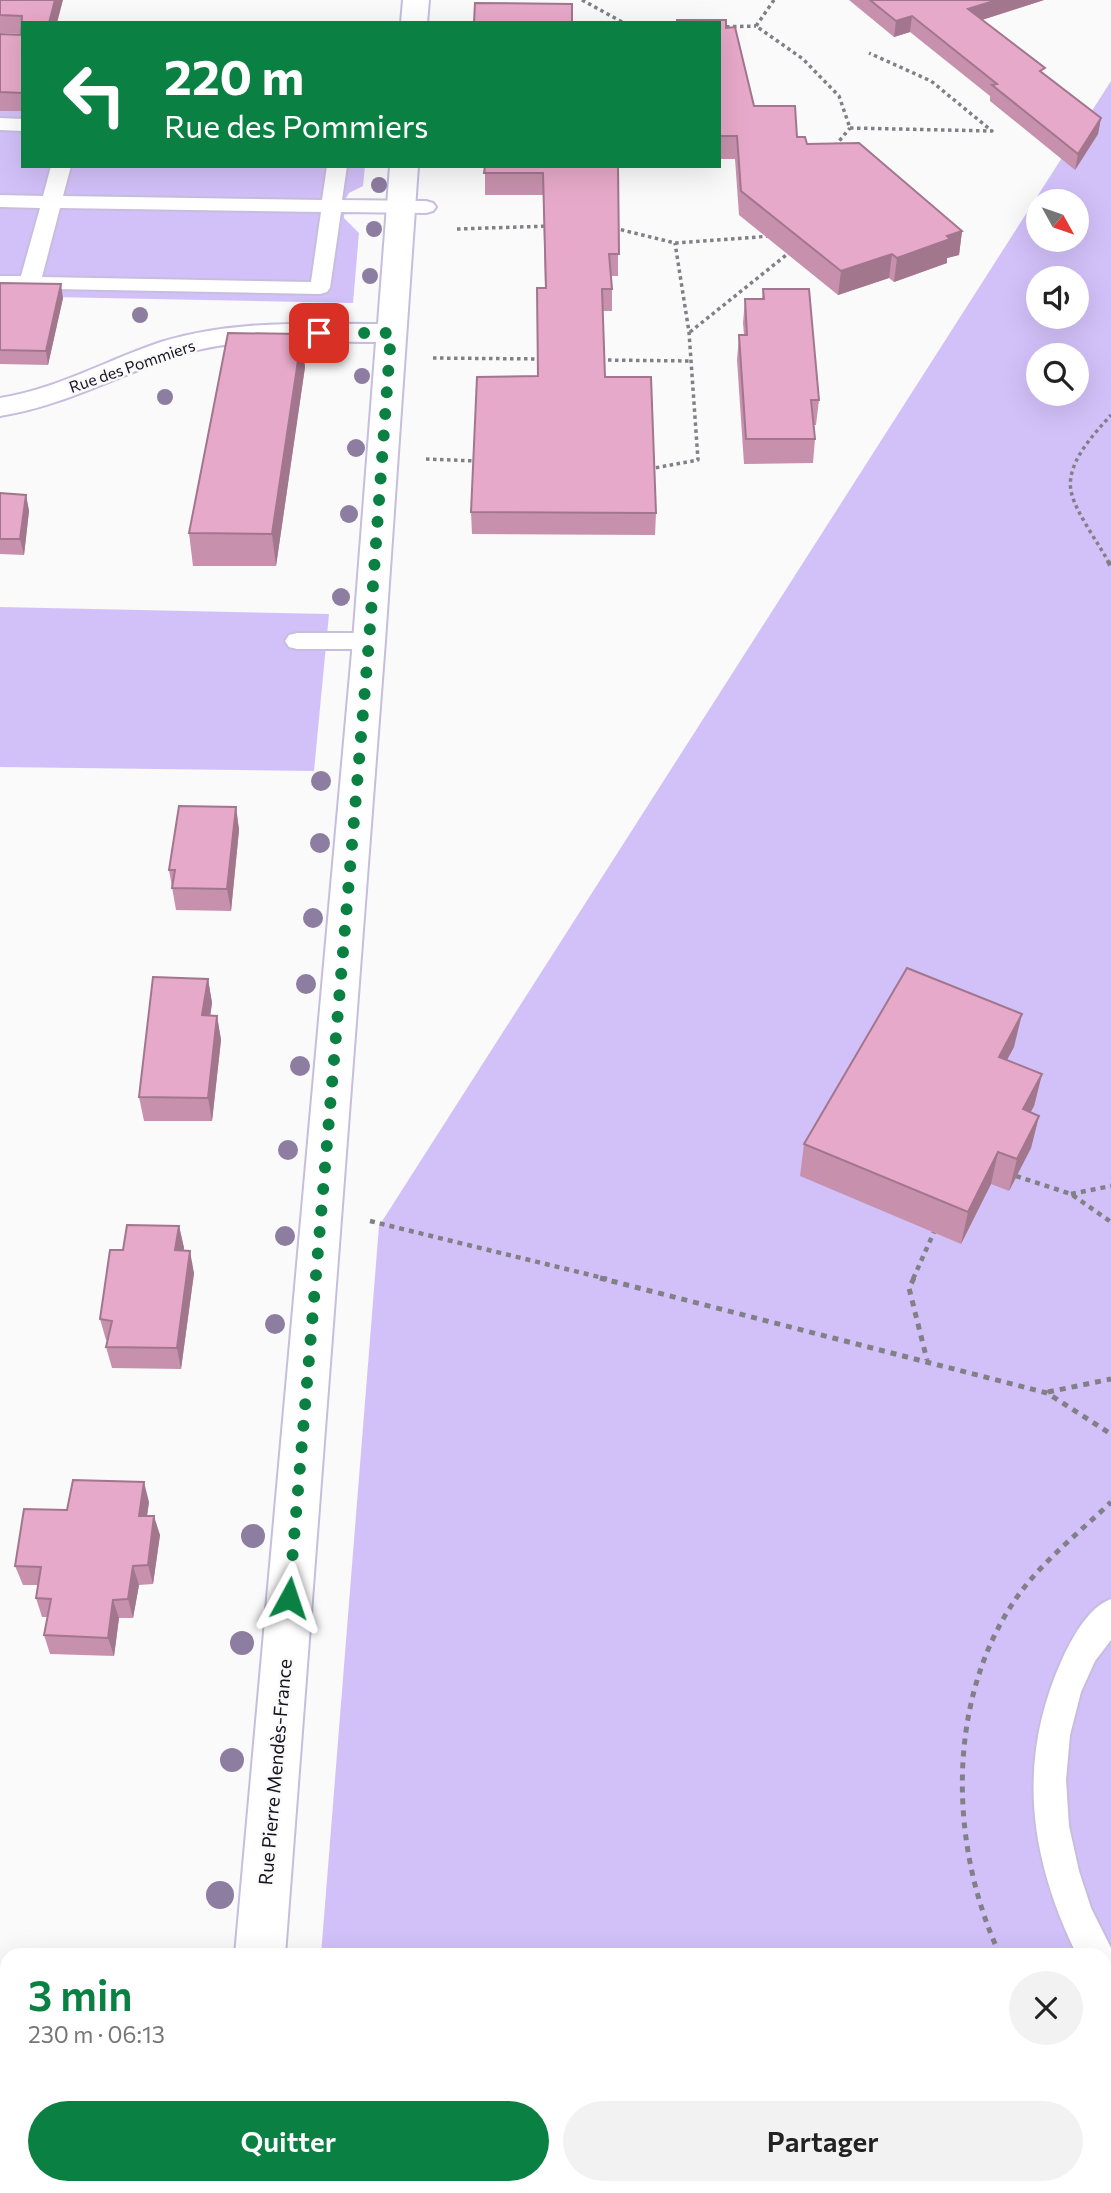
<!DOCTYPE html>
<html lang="fr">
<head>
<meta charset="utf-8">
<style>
	:root { --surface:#fff; --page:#f2f2f2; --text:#222; --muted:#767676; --accent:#0b8043 }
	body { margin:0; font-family:Commissioner,sans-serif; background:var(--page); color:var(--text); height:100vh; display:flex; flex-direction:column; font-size:26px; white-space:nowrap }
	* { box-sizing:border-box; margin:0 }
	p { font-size:23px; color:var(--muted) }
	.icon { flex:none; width:38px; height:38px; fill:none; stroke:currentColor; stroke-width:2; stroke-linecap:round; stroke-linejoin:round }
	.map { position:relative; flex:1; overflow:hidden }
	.side { position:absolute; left:0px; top:1948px; width:1111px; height:247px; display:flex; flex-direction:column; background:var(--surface); border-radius:21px 21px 0 0; box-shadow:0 7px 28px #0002 }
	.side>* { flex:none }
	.top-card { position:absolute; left:21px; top:21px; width:700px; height:147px; border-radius:0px; box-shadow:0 7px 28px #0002; background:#0b8043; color:#fff; overflow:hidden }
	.needle { width:46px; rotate:130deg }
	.tools { position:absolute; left:1026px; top:189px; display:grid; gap:14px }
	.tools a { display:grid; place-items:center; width:63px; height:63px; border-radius:50%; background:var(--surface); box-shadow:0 7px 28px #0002; font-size:35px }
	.pin { position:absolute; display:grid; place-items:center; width:60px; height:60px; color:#fff; margin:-30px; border-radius:14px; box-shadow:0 4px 10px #0006 }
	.me { position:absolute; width:77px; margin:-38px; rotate:5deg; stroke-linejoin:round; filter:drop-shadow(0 0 5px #0008) }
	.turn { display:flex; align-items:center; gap:24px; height:147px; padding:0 28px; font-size:32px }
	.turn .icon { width:91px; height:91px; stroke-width:2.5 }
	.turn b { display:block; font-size:49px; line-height:60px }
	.round { display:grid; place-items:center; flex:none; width:74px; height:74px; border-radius:37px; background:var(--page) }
	.head { display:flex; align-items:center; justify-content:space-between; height:119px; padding:0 28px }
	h1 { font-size:42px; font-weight:600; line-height:52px; color:var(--accent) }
	.button { display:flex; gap:14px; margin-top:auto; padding:14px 28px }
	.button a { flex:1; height:80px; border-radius:42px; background:var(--accent); color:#fff; font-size:28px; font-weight:600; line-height:80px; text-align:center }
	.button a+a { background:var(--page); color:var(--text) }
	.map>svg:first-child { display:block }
	.green { fill:#d2c1f9; fill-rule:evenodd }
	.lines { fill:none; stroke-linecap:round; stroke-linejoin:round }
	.lane-casing { stroke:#c7bdde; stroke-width:4 }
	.street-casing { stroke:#c7bdde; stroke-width:4 }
	.path-far2 { stroke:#828087; stroke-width:3.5; stroke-dasharray:3.5 3.5; stroke-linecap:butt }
	.path-far1 { stroke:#828087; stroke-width:4.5; stroke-dasharray:5 5; stroke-linecap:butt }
	.path { stroke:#828087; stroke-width:5; stroke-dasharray:6 6; stroke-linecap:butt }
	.lane { fill:#fff; fill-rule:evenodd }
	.street { fill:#fff; fill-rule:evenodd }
	.tree { fill:#8d7da1 }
	.wall { fill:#c791ad }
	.shaded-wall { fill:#a2768d }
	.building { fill:#e7a9c9; stroke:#a2768d; stroke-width:2 }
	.route { stroke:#0b8043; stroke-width:12; stroke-dasharray:0 21.6 }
	.labels { text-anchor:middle; stroke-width:5; stroke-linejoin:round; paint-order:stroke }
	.far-street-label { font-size:16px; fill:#17131f; stroke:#fafafa }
	.street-label { font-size:19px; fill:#17131f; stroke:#fafafa }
</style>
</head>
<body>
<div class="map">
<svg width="1111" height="2193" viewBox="0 0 1111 2193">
	<rect width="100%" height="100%" fill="#fafafa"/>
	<!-- green -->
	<g class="green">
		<path d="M 1111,81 L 1111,2193 L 302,2193 L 303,2188 L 1104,2188 L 1104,1955 L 321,1955 L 379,1226 ZM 1038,201 L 1076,201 L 1076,240 L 1038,240 ZM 1038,278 L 1076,278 L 1076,317 L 1038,317 ZM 1038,355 L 1076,355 L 1076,394 L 1038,394 Z"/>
		<path d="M 0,111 L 23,111 L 23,166 L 365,166 L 363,186 L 349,193 L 345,200 L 344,218 L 359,233 L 353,303 L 0,296 Z"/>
		<path d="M 0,607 L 329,614 L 314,771 L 0,767 Z"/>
	</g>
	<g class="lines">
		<defs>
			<g id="lane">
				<path d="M 0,118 L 23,119 L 23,131 L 0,130 Z"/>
				<path d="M 51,166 L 71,166 L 63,196 L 322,200 L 327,166 L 347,166 L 342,200 L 426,201 L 433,203 L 436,207 L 433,211 L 426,213 L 341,212 L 330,288 L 327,292 L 320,294 L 0,288 L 0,276 L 21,276 L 40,208 L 0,207 L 0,195 L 43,196 ZM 60,208 L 321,212 L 311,282 L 42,277 Z"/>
				<path d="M 297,633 L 369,633 L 377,635 L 381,641 L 377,647 L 369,649 L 297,649 L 289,647 L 285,641 L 289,635 Z"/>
				<path d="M 1111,1599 L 1111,1640 L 1095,1661 L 1081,1692 L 1070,1735 L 1066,1780 L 1069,1826 L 1079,1871 L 1091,1908 L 1111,1948 L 1111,1996 L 1104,1993 L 1104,1955 L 1077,1955 C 1028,1855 1016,1758 1064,1655 C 1074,1635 1089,1607 1111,1599 Z"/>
			</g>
			<g id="street">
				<path d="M 403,0 L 429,0 L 427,23 L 401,23 Z"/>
				<path d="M 390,166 L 418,166 L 385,641 L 285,1955 L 235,1955 L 353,641 L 376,342 C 313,342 245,335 183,354 C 121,373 65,406 0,416 L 0,398 C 57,389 107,360 161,342 C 232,320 305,324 378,324 Z"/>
				<rect x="215" y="2188" width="52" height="5"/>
			</g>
		</defs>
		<!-- lane casing -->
		<use href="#lane" class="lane-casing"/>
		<!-- street casing -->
		<use href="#street" class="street-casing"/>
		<!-- path-far2 -->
		<g class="path-far2">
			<path d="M 582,0 L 624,23"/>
			<path d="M 774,0 L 756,26 L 803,59 L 839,96 L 850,128"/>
			<path d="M 719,27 L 756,26"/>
			<path d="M 850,128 L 992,131 L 931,81 L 869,53"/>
			<path d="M 835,146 L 850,128"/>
			<path d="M 614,228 L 675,243 L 771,236"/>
			<path d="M 457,229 L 550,226"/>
			<path d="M 690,332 L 790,252"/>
			<path d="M 433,358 L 543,359"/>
			<path d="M 601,360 L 691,361"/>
			<path d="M 426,459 L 476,461"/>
			<path d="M 649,469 L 698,460 L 689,332 L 675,243"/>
			<path d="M 1109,563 C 1099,544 1077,514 1072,495 C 1063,466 1093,435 1111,415"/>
		</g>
		<!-- path-far1 -->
		<g class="path-far1">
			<path d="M 1108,561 L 1111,567"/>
			<path d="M 1016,1176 L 1071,1194 L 1111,1222"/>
			<path d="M 1071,1194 L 1111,1186"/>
			<path d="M 370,1221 L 607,1279"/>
			<path d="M 913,1279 L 934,1232"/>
		</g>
		<!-- path -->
		<g class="path">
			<path d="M 600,1278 L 1047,1393 L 1111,1434"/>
			<path d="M 914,1278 L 909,1288 L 927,1360"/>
			<path d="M 1048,1392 L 1111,1379"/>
			<path d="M 1000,1955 C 950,1848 946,1707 1011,1606 C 1037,1565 1077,1535 1111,1502"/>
			<path d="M 1104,2085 L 1111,2091"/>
		</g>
		<!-- lane -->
		<use href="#lane" class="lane"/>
		<!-- street -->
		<use href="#street" class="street"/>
	</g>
	<!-- trees -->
	<g class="tree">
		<circle cx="379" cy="185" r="8"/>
		<circle cx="374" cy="229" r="8"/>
		<circle cx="370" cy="276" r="8"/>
		<circle cx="140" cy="315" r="8"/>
		<circle cx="362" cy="376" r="8"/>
		<circle cx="165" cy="397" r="8"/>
		<circle cx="356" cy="448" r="9"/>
		<circle cx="349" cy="514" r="9"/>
		<circle cx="341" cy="597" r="9"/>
		<circle cx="321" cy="781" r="10"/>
		<circle cx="320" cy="843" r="10"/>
		<circle cx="313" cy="918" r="10"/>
		<circle cx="306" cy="984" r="10"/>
		<circle cx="300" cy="1066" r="10"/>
		<circle cx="288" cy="1150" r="10"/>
		<circle cx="285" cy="1236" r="10"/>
		<circle cx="275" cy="1324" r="10"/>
		<circle cx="253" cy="1536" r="12"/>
		<circle cx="242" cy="1643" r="12"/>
		<circle cx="232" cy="1760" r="12"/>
		<circle cx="220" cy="1895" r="14"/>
	</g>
	<!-- wall -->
	<g class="wall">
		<path d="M 0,0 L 63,0 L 23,23 L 23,111 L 0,111 L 0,34 L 21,35 L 21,34 L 0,33 Z"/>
		<path d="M 849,0 L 1044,0 L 982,20 L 1044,74 L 1101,118 L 1098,134 L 1075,170 L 990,101 L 990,96 L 910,32 L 894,37 Z"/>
		<path d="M 719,23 L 726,28 L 754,106 L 807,144 L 962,231 L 959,255 L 947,258 L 947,263 L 894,282 L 889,278 L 838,295 L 739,215 L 735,159 L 719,159 Z"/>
		<path d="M 485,166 L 618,166 L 618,276 L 611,276 L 612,289 L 612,311 L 602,311 L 605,377 L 656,513 L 655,535 L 472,534 L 471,512 L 538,376 L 545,288 L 543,195 L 485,195 Z"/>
		<path d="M 0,283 L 63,298 L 48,365 L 0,364 Z"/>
		<path d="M 763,289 L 819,400 L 816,425 L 814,425 L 815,439 L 813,463 L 744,464 L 737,360 L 739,335 L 744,335 L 743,323 L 745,299 L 762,299 Z"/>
		<path d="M 305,367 L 276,566 L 193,566 L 189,533 Z"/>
		<path d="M 0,493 L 26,495 L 29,511 L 24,555 L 0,554 Z"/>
		<path d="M 236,807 L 239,830 L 231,911 L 176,910 L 169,870 Z"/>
		<path d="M 208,979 L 212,1003 L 210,1015 L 217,1016 L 221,1040 L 212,1121 L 144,1121 L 139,1097 Z"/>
		<path d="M 1014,1047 L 1007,1060 L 1042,1074 L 1034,1106 L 1030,1112 L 1039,1116 L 1031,1148 L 1009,1191 L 991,1184 L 961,1244 L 800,1176 L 804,1144 Z"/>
		<path d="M 179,1226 L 184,1248 L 183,1251 L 194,1273 L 181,1369 L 112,1368 L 106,1347 L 108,1341 L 106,1340 L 100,1319 L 123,1250 Z"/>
		<path d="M 149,1502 L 147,1516 L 160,1535 L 153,1584 L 139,1585 L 133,1618 L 119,1618 L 114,1656 L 50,1654 L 44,1635 L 47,1617 L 42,1617 L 36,1598 L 38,1585 L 23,1585 L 15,1566 Z"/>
	</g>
	<!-- shaded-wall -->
	<g class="shaded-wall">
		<path d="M 55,0 L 63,0 L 57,23 L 49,23 Z"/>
		<path d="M 997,0 L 1044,0 L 966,25 L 968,9 Z"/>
		<path d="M 912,16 L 910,32 L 894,37 L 896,21 Z"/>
		<path d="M 1101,118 L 1098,134 L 1075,170 L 1078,154 Z"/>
		<path d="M 962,231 L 959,255 L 947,258 L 947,263 L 894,282 L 897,258 L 947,236 Z"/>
		<path d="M 892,254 L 889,278 L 838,295 L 841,271 Z"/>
		<path d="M 61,284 L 63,298 L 48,365 L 46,351 Z"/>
		<path d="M 302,334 L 305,367 L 276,566 L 272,534 Z"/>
		<path d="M 26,495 L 29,511 L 24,555 L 20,539 Z"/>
		<path d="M 236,807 L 239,830 L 231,911 L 227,889 Z"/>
		<path d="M 208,979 L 212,1003 L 207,1039 L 202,1015 Z"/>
		<path d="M 1022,1014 L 1014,1047 L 991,1089 L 999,1057 Z"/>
		<path d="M 217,1016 L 221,1040 L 212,1121 L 208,1098 Z"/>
		<path d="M 1042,1074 L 1034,1106 L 1015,1141 L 1023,1109 Z"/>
		<path d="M 1039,1116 L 1031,1148 L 1009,1191 L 1017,1159 Z"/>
		<path d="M 998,1152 L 991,1184 L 961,1244 L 968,1212 Z"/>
		<path d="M 179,1226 L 184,1248 L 180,1271 L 175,1250 Z"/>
		<path d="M 190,1251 L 194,1273 L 181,1369 L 177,1348 Z"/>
		<path d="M 144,1482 L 149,1502 L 144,1536 L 139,1516 Z"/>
		<path d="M 154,1516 L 160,1535 L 153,1584 L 148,1565 Z"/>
		<path d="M 133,1566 L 139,1585 L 133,1618 L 128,1599 Z"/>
		<path d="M 113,1600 L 119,1618 L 114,1656 L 108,1638 Z"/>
	</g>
	<!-- building -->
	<g class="building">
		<path d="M 0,0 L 55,0 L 49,23 L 23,23 L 23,93 L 0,92 L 0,34 L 21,35 L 22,16 L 0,15 Z"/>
		<path d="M 870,0 L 997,0 L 968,9 L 1045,68 L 1040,71 L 1101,118 L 1078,154 L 992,85 L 997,84 L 912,16 L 896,21 Z"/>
		<path d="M 475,3 L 572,4 L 572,23 L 474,23 Z"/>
		<path d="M 677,20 L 726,20 L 726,28 L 735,27 L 754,106 L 795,106 L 797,137 L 805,137 L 807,144 L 859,143 L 962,231 L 947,236 L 950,239 L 897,258 L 892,254 L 841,271 L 741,191 L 737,136 L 719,136 L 719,23 L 677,23 Z"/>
		<path d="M 485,166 L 618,166 L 619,254 L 609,254 L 612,289 L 602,289 L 605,377 L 651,377 L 656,513 L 471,512 L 477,377 L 538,376 L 537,288 L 546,288 L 543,173 L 484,173 Z"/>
		<path d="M 0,283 L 61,284 L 46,351 L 0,350 Z"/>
		<path d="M 763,289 L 809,289 L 819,400 L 811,400 L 815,439 L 746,439 L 739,335 L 747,335 L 745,299 L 764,299 Z"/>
		<path d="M 228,333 L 302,334 L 272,534 L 189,533 Z"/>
		<path d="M 0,493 L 26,495 L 20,539 L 0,539 Z"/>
		<path d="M 179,806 L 236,807 L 227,889 L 172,888 L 175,870 L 169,870 Z"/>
		<path d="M 907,968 L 1022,1014 L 999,1057 L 1042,1074 L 1023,1109 L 1039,1116 L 1017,1159 L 998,1152 L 968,1212 L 804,1144 Z"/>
		<path d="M 153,977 L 208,979 L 202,1015 L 217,1016 L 208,1098 L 139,1097 Z"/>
		<path d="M 127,1225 L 179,1226 L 175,1250 L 190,1251 L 177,1348 L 106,1347 L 112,1321 L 100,1319 L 110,1250 L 123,1250 Z"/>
		<path d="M 73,1480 L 144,1482 L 139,1516 L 154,1516 L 148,1565 L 133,1566 L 128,1599 L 113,1600 L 108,1638 L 44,1635 L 51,1599 L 36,1598 L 41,1567 L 15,1566 L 24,1509 L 67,1510 Z"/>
	</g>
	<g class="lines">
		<!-- route -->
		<path class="route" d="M 289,1598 L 369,641 L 391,333 L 319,333"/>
	</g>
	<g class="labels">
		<!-- far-street labels -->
		<g class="far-street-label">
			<text transform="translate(132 366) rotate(-19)" y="6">Rue des Pommiers</text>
		</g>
		<!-- street labels -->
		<g class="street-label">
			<text transform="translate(275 1772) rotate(-85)" y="7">Rue Pierre Mendès-France</text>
		</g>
	</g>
</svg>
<div class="tools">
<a><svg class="needle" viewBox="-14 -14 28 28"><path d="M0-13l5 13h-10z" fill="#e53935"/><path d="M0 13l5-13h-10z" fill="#767676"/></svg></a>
<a><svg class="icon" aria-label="sound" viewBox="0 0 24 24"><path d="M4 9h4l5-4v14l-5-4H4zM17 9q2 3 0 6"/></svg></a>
<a><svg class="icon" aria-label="search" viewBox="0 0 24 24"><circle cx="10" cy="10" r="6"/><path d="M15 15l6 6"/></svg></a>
</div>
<div class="pin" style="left:319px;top:333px;background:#d93025"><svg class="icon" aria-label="arrive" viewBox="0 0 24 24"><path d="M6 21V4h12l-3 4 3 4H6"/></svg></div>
<svg class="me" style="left:289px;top:1598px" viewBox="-20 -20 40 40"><path d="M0-17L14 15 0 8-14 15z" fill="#0b8043" stroke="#fff" stroke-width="4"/></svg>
<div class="top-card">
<div class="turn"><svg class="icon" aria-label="left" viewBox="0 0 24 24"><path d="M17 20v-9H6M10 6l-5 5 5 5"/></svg><div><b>220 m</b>Rue des Pommiers</div></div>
</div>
<section class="side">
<div class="head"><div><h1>3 min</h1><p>230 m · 06:13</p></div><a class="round"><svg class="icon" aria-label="close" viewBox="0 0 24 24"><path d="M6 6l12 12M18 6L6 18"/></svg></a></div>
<div class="button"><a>Quitter</a><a>Partager</a></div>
</section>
</div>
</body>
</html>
